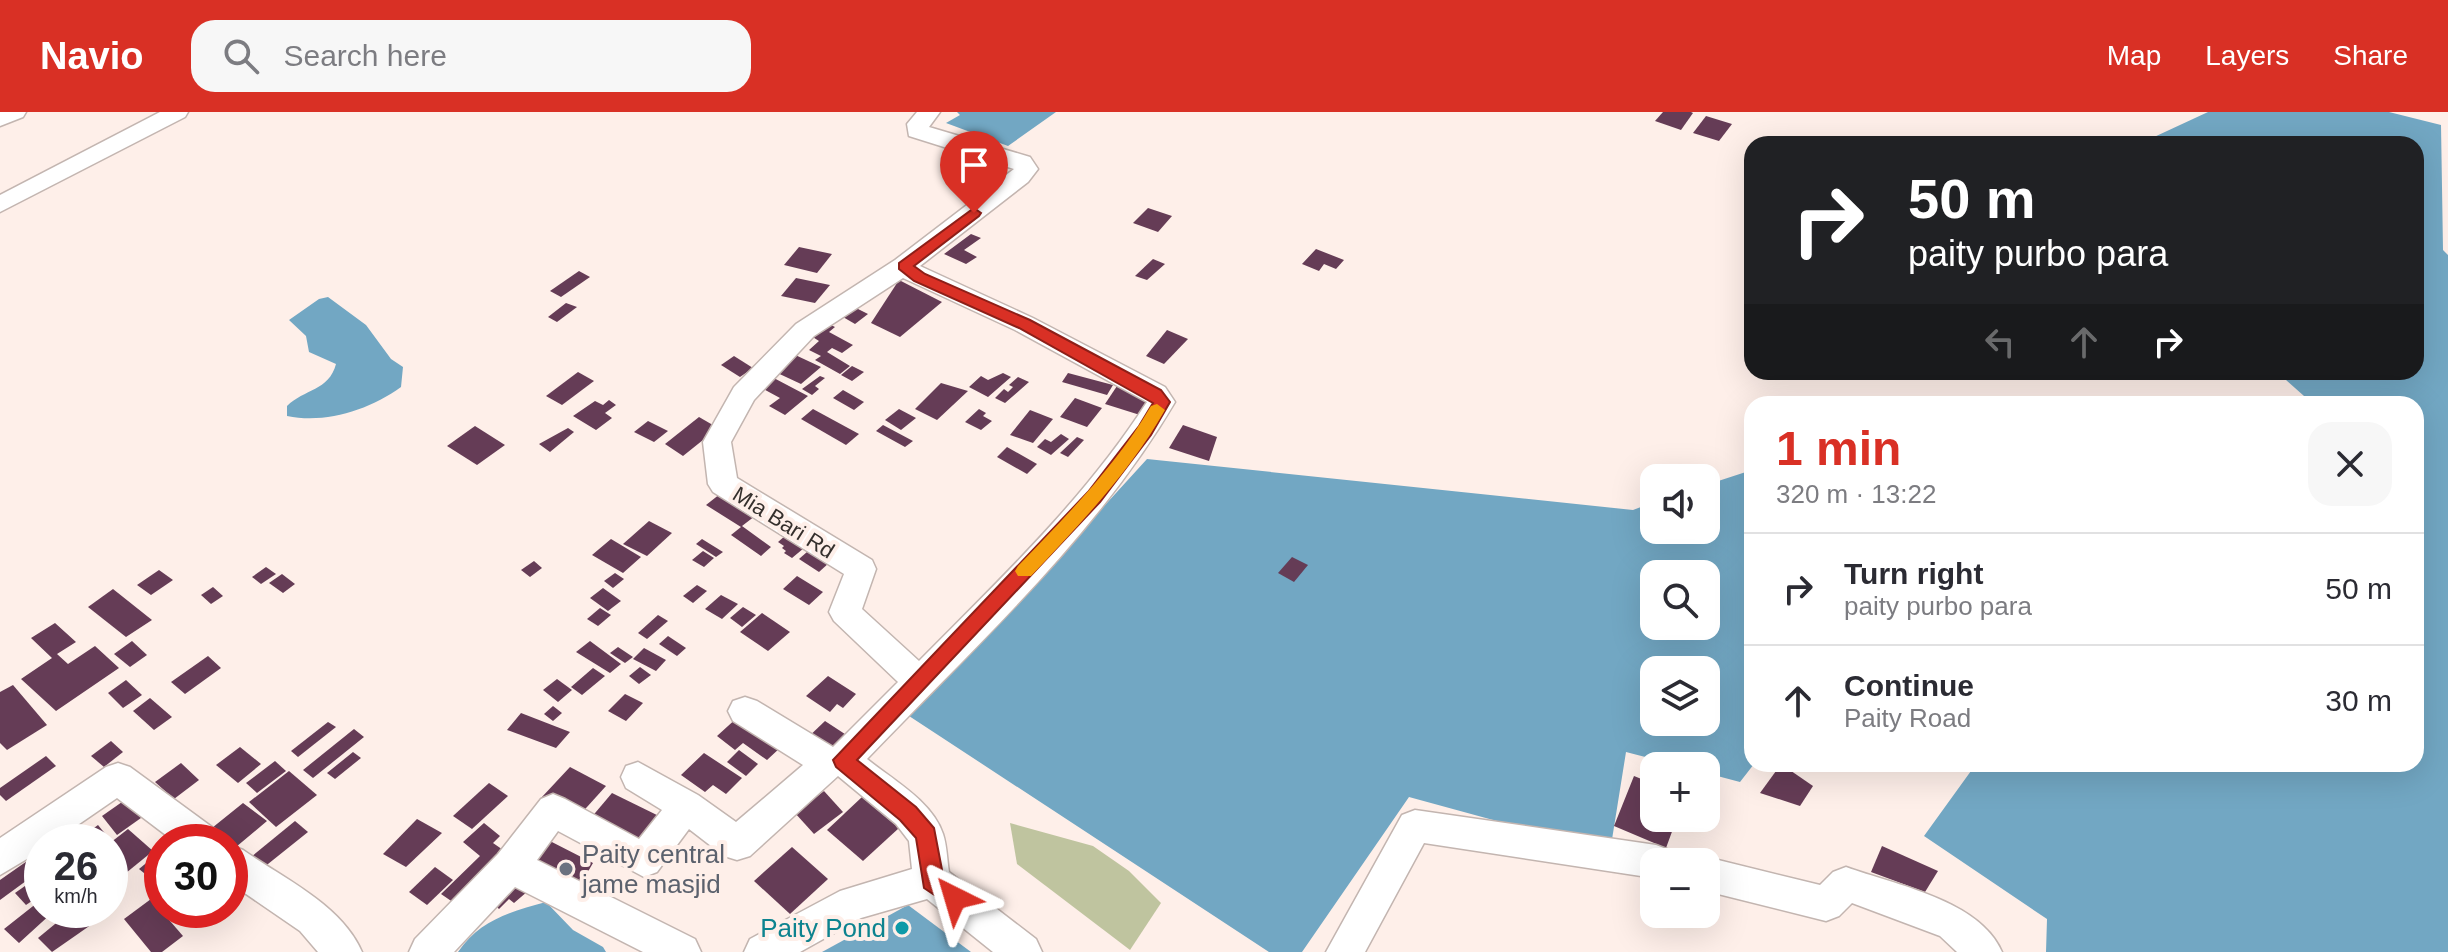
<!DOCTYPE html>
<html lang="en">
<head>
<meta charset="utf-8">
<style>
	:root { --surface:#fff; --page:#f7f7f7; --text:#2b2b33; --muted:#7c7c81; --line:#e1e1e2; --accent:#d93025 }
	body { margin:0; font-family:Helvetica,sans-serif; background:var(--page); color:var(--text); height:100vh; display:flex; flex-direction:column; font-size:30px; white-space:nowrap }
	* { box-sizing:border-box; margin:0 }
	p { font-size:26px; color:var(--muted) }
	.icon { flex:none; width:44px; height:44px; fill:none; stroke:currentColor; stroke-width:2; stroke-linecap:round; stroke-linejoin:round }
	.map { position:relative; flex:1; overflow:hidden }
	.side { position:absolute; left:1744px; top:284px; width:680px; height:376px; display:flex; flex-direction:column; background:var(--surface); border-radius:24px; box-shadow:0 8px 32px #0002 }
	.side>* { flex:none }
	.top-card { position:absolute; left:1744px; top:24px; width:680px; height:244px; border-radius:24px; box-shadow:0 8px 32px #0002; background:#202124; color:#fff; overflow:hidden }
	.controls { position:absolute; left:1640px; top:352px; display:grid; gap:16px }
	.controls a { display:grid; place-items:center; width:80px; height:80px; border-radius:16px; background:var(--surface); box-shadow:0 8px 32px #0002; font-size:40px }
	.speed { position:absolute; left:24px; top:712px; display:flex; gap:16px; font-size:40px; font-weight:700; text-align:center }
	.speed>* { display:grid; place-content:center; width:104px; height:104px; border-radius:50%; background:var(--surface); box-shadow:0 8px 32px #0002; line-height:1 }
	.speed small { font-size:20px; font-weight:400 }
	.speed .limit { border:12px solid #d22; background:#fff; color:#111 }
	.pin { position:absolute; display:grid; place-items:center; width:68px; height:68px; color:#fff; margin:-82px -34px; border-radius:50% 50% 50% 0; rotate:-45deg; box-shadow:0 0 8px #0007 }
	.pin .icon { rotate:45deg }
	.me { position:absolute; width:88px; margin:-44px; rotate:320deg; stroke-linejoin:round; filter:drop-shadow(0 0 6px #0008) }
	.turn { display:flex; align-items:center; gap:28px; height:168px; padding:0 32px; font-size:36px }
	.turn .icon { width:104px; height:104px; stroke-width:2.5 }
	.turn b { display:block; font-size:56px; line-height:68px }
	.lanes { display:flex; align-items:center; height:76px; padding:0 32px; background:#0003; justify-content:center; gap:40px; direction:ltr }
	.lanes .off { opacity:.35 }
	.round { display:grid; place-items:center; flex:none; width:84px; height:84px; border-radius:24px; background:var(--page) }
	.headline { display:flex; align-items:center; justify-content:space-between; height:136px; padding:0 32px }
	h1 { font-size:48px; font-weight:700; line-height:60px; color:var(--accent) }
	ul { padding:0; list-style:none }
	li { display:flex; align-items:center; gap:24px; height:112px; padding:0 32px; border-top:2px solid var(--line) }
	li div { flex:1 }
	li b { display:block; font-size:30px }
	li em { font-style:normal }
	header { display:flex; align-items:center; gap:48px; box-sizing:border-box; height:112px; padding:0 40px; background:var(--accent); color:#fff }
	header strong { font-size:38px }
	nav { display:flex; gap:44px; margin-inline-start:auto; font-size:28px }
	.search { width:560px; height:72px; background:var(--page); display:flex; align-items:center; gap:20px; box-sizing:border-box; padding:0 28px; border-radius:24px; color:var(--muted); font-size:30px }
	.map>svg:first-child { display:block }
	.green { fill:#bfc49f }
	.water { fill:#72a7c3; fill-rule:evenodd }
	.building { fill:#653c56 }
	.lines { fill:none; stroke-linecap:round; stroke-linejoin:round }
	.minor-casing { stroke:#c3b5b0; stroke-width:3 }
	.minor { fill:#fff; fill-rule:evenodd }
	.route { fill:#d93025; stroke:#8d1f18; stroke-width:2 }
	.slow { fill:#f59e0b }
	.worship-dot { fill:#6b7280; stroke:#feefe9; stroke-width:3 }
	.culture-dot { fill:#0f9aa8; stroke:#feefe9; stroke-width:3 }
	.labels { text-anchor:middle; stroke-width:8; stroke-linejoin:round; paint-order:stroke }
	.street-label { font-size:22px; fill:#342f2c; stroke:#feefe9 }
	.near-worship-label { font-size:26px; fill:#5b616d; stroke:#feefe9; text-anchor:start }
	.near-culture-label { font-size:26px; fill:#0d838f; stroke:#feefe9; text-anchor:end }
</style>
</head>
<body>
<header>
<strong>Navio</strong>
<div class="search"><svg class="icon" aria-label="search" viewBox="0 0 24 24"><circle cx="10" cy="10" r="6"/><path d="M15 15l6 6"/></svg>Search here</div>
<nav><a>Map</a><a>Layers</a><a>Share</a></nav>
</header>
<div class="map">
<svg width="2448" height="840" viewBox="0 0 2448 840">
	<rect width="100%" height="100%" fill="#feefe9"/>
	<!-- green -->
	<path class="green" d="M 1010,711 L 1093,734 L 1129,759 L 1161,791 L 1130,838 L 1017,752 Z"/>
	<!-- water -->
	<g class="water">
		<path d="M 957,0 L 1056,0 L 1008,34 L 946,11 L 960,3 Z"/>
		<path d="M 2208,0 L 2389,0 L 2441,13 L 2443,138 L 2448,143 L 2448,840 L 2046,840 L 2047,807 L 1924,724 L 1976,652 L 2416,652 L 2416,292 L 2313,292 L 2277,260 L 2416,260 L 2416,32 L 2139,32 Z"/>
		<path d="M 328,185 L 366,213 L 391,247 L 403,255 L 401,275 C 369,298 326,312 287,304 L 287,294 C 304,277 329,279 336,252 L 309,240 L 306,224 L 289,208 L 319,187 Z"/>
		<path d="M 1147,347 L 1633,398 L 1654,390 L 1654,418 L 1706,418 L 1706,373 L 1752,358 L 1752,652 L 1754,652 L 1740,670 L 1706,661 L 1706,654 L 1680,654 L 1626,640 L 1610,740 L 1409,685 L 1302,840 L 1269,840 L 906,602 L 1023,483 ZM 1654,462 L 1706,462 L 1706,514 L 1654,514 ZM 1654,558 L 1706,558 L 1706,610 L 1654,610 Z"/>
		<path d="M 546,790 L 573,818 L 603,835 L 606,840 L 458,840 C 480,808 510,800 546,790 Z"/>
		<path d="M 908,793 L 971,840 L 822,840 Z"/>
	</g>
	<!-- building -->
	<g class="building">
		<path d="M 1663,0 L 1691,0 L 1693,1 L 1681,18 L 1655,9 Z"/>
		<path d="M 1706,4 L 1732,12 L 1719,29 L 1693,21 Z"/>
		<path d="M 1148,96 L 1172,104 L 1158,120 L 1133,111 Z"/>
		<path d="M 971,122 L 981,126 L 964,138 L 977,145 L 966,152 L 944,142 Z"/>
		<path d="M 799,135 L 832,142 L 817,161 L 784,153 Z"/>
		<path d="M 1316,137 L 1344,148 L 1336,157 L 1324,152 L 1319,159 L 1302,152 Z"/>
		<path d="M 1153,147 L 1165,152 L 1147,168 L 1135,164 Z"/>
		<path d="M 579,159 L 590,165 L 561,185 L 550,179 Z"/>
		<path d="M 796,166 L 830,173 L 815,191 L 781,184 Z"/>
		<path d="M 899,168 L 942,190 L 900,225 L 871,211 Z"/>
		<path d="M 566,191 L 577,195 L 557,210 L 548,205 Z"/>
		<path d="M 856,196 L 868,202 L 855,212 L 843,205 Z"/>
		<path d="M 825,210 L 835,215 L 829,220 L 853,233 L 842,241 L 832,236 L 827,240 L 850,254 L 840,262 L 815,248 L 821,244 L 809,238 L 819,229 L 808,222 L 815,217 L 822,220 L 827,216 L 821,213 Z"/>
		<path d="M 1167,218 L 1188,227 L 1164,252 L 1146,244 Z"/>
		<path d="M 791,241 L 821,255 L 801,272 L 771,258 Z"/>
		<path d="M 734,244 L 753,256 L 740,265 L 721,253 Z"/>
		<path d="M 852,254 L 864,260 L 852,269 L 841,263 Z"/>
		<path d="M 578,260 L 594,269 L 562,293 L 546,284 Z"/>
		<path d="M 1003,261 L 1011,265 L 988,285 L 969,275 L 981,264 L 988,268 Z"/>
		<path d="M 1068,261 L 1113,273 L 1107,283 L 1062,270 Z"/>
		<path d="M 770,264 L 808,284 L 785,303 L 769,294 L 780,286 L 758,274 Z"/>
		<path d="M 820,264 L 825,266 L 815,274 L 819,277 L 812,283 L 802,277 Z"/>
		<path d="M 1018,265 L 1029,270 L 1005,291 L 995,286 L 1004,277 L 1008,280 L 1013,275 L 1009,273 Z"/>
		<path d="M 941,271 L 968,279 L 937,308 L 915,297 Z"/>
		<path d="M 1117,274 L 1152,285 L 1140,303 L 1105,292 Z"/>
		<path d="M 843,278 L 864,290 L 854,298 L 833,286 Z"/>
		<path d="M 1075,286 L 1102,296 L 1087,315 L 1060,305 Z"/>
		<path d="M 609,288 L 616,293 L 605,301 L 612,306 L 596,318 L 573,304 L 595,289 L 603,293 Z"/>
		<path d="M 813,297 L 859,322 L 846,333 L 801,307 Z"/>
		<path d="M 899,297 L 916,306 L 901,318 L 885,308 Z"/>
		<path d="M 979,297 L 986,301 L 983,304 L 992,309 L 981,318 L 965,310 Z"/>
		<path d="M 1030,298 L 1053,307 L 1033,331 L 1010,323 Z"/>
		<path d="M 699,305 L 718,316 L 683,344 L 665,332 Z"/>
		<path d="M 648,309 L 668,319 L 654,330 L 634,320 Z"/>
		<path d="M 883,313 L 913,329 L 905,335 L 876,319 Z"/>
		<path d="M 1183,313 L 1217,325 L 1209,349 L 1169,336 Z"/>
		<path d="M 475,314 L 505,333 L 477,353 L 447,334 Z"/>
		<path d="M 568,316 L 574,320 L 550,340 L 539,332 Z"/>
		<path d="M 1061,322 L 1069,327 L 1051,343 L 1037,335 L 1045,327 L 1051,330 Z"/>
		<path d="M 1077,325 L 1084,328 L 1068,345 L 1060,341 Z"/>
		<path d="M 1007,335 L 1037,352 L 1027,362 L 997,345 Z"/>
		<path d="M 720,382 L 755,404 L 742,414 L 771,435 L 761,444 L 731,423 L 741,415 L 706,393 Z"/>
		<path d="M 649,409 L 672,421 L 647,444 L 623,432 Z"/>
		<path d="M 793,417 L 810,431 L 792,446 L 784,441 L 786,439 L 782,436 L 784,434 L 778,430 Z"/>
		<path d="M 611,427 L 641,445 L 623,461 L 592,443 Z"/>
		<path d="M 702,427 L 723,440 L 716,445 L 696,432 Z"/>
		<path d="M 816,432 L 830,450 L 819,460 L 799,447 Z"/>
		<path d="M 703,439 L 714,446 L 704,455 L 692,448 Z"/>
		<path d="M 1292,445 L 1308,453 L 1294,470 L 1278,461 Z"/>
		<path d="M 534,449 L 542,456 L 530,465 L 521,458 Z"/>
		<path d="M 266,455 L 276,462 L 261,472 L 252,465 Z"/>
		<path d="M 159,458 L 173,468 L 151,483 L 137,473 Z"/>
		<path d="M 615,461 L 624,467 L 613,476 L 604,469 Z"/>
		<path d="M 282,462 L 295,472 L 283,481 L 269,471 Z"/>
		<path d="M 797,464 L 823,480 L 809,493 L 783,477 Z"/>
		<path d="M 697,473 L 707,479 L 693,491 L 683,484 Z"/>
		<path d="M 213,475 L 223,484 L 211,492 L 201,483 Z"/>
		<path d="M 603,476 L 621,489 L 608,499 L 590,486 Z"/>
		<path d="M 113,477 L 152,508 L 126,525 L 88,495 Z"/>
		<path d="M 721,483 L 738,492 L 722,507 L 705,497 Z"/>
		<path d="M 743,495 L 756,503 L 742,515 L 730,506 Z"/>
		<path d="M 600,496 L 611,503 L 598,514 L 587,507 Z"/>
		<path d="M 762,501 L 790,520 L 768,539 L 740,520 Z"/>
		<path d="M 658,503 L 668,509 L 647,527 L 638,521 Z"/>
		<path d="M 55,511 L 76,530 L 57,542 L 68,552 L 95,534 L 119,556 L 56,599 L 21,567 L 52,546 L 31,526 Z"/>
		<path d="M 668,524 L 686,536 L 677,544 L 659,532 Z"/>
		<path d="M 132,529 L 147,543 L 130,555 L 114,542 Z"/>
		<path d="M 590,529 L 621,552 L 610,561 L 576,540 Z"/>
		<path d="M 618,535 L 633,545 L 625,551 L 610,541 Z"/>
		<path d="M 644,536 L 666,548 L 656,559 L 633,547 Z"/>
		<path d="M 208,544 L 221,556 L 185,582 L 171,570 Z"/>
		<path d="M 640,555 L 651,563 L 639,572 L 629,564 Z"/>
		<path d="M 593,556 L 605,564 L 582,583 L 571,575 Z"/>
		<path d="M 828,564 L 856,582 L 843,596 L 837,592 L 830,600 L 806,584 Z"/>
		<path d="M 557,567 L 572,578 L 558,590 L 543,578 Z"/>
		<path d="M 126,568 L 142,583 L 123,596 L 108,581 Z"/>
		<path d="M 13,573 L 47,613 L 7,638 L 0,631 L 0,580 Z"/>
		<path d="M 625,582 L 643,591 L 626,609 L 608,599 Z"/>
		<path d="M 150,586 L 172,605 L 154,618 L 133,599 Z"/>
		<path d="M 553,594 L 562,601 L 553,609 L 544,602 Z"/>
		<path d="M 521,601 L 570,620 L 556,636 L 507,618 Z"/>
		<path d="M 739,604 L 781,635 L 767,648 L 743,631 L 735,638 L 717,624 Z"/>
		<path d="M 825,609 L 854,628 L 840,642 L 803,630 Z"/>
		<path d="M 328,610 L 336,615 L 298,645 L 291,639 Z"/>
		<path d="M 354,617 L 364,625 L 313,666 L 303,658 Z"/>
		<path d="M 111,629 L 123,640 L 104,655 L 91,644 Z"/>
		<path d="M 240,635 L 261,652 L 238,671 L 216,653 Z"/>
		<path d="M 739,638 L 758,652 L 746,664 L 727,650 Z"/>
		<path d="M 353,640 L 361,646 L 335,667 L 327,661 Z"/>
		<path d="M 704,641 L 742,666 L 726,682 L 713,673 L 705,680 L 681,663 Z"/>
		<path d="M 46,644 L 56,654 L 6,689 L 0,683 L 0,676 Z"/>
		<path d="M 275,649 L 286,659 L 257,681 L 246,671 Z"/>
		<path d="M 181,651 L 199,668 L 174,687 L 155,670 Z"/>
		<path d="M 1781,652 L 1813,674 L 1800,694 L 1760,681 Z"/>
		<path d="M 570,655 L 606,674 L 577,706 L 541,686 Z"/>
		<path d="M 289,659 L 317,683 L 276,715 L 249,690 Z"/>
		<path d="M 1634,664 L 1654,672 L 1654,706 L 1677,706 L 1666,736 L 1614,714 Z"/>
		<path d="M 489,671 L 508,684 L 472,717 L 453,704 Z"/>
		<path d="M 824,679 L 843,700 L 814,722 L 795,701 Z"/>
		<path d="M 612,681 L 663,706 L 641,732 L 590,707 Z"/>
		<path d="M 132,683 L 148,701 L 117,723 L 102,704 Z"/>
		<path d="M 862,685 L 899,716 L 863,749 L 827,718 Z"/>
		<path d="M 243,691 L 267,709 L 230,740 L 230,730 L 220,730 L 207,720 Z"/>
		<path d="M 417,707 L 442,721 L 406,755 L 383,742 Z"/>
		<path d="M 295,709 L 308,720 L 263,756 L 251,745 Z"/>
		<path d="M 484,711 L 500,724 L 493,731 L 512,744 L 460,795 L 441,782 L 480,744 L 463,730 Z"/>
		<path d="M 98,713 L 107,724 L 99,730 L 75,730 Z"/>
		<path d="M 128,717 L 153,739 L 110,774 L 110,731 Z"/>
		<path d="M 546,727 L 593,751 L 586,763 L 613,771 L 607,782 L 528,751 Z"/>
		<path d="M 1882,734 L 1938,759 L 1925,780 L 1871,760 Z"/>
		<path d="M 792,735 L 828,767 L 790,802 L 754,769 Z"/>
		<path d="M 162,738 L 162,764 L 155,770 L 139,757 Z"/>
		<path d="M 30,747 L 41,758 L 0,788 L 0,768 Z"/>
		<path d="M 435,755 L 453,768 L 427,793 L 409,780 Z"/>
		<path d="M 42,762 L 42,782 L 26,793 L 15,781 Z"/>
		<path d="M 509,763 L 528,779 L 514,791 L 509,787 L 499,797 L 488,786 Z"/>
		<path d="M 42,787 L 42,798 L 53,800 L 19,831 L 4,817 Z"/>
		<path d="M 151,787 L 183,824 L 162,840 L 151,840 L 124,807 Z"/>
		<path d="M 72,798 L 108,801 L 52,840 L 38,826 Z"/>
	</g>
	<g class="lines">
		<defs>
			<g id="minor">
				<path d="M 0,0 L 26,0 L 23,5 L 0,14 Z"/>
				<path d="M 160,0 L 188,0 L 185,5 L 0,100 L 0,83 Z"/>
				<path d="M 917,0 L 940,0 L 929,15 L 1030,45 L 1038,57 L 1028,70 L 920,154 L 1033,206 L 1165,275 L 1175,290 C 1095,426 975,534 867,647 C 892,667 933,690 943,722 C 947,734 947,748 949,760 L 1036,827 L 1042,840 L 993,840 L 927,787 L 861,806 L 800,840 L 744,840 L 750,827 L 840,779 L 912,757 L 909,729 L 896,712 L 838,664 L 750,744 L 737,748 L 724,744 L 689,717 L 657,760 L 644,765 L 558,719 L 537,748 L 695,827 L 701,840 L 643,840 L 515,775 L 454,840 L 409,840 L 415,827 L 498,742 L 541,687 L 553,682 L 565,687 L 639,727 L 662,698 L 626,676 L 621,665 L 626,654 L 638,650 L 698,683 L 736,710 L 803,653 L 733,609 L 728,599 L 733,589 L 745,585 L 757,589 L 833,635 L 898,570 L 834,509 L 829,500 L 844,462 L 713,380 L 708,372 L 703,330 L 734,275 L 796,212 L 895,148 L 1014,57 L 909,24 L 907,12 ZM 903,166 L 1015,218 L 1147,290 C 1084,388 1000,467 919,549 L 862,497 L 876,457 L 872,448 L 737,366 L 731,330 L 754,288 L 814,224 Z"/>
				<path d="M 118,651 L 130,655 L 216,718 L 221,730 L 175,730 L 117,686 L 53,730 L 42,730 L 42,738 L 0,763 L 0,726 L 106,655 Z"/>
				<path d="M 1415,698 L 1656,733 L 1669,738 L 1674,750 L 1654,750 L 1654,766 L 1424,731 L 1365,840 L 1326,840 L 1402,703 Z"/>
				<path d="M 230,733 L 243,738 C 283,766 342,793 362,840 L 318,840 L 300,819 L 230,771 Z"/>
				<path d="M 1706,745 L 1820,773 L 1833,760 L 1846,755 C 1895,773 1980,788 2002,840 L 1957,840 L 1940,824 L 1852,791 L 1839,804 L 1826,809 L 1706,779 L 1706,750 L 1693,750 Z"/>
			</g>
		</defs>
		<!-- minor casing -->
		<use href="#minor" class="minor-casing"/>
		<!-- minor -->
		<use href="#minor" class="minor"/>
	</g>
	<!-- route -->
	<path class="route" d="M 974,96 L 981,101 L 979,104 L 914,154 L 925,162 L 1030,208 L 1161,278 L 1170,290 L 1151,323 L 1100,390 L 857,648 L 916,695 L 934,716 L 943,763 L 963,779 L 966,786 L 963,794 L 955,797 L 924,776 L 916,726 L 900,708 L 836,655 L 833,648 L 1088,380 L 1139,314 L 1153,291 L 1019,216 L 914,169 L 899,157 L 899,151 Z"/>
	<!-- slow -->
	<path class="slow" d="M 1157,292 L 1165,298 C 1130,360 1080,412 1031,464 L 1018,464 L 1015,459 L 1018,454 C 1066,404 1116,354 1151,294 Z"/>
	<!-- markers -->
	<circle class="worship-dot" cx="566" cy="757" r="8"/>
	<circle class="culture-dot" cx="902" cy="816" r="8"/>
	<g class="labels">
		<!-- street labels -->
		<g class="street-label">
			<text transform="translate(784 410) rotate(32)" y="8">Mia Bari Rd</text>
		</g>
		<!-- near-worship labels -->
		<g class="near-worship-label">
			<text x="582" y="751">Paity central<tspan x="582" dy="30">jame masjid</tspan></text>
		</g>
		<!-- near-culture labels -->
		<g class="near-culture-label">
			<text x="886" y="825">Paity Pond</text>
		</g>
	</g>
</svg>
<div class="controls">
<a><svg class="icon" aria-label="sound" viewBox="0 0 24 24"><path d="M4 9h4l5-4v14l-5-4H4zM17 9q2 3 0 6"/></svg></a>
<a><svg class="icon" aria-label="search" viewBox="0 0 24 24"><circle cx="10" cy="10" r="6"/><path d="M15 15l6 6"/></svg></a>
<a><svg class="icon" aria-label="layers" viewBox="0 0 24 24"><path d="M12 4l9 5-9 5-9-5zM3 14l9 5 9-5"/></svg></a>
<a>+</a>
<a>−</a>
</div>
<div class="speed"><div>26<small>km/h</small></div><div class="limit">30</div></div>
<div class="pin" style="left:974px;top:101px;background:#d93025"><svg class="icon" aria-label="arrive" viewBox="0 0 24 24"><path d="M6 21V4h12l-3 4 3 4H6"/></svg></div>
<svg class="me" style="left:955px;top:786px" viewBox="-20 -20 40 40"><path d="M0-17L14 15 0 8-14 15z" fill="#d93025" stroke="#fff" stroke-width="4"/></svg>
<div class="top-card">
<div class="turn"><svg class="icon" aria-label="right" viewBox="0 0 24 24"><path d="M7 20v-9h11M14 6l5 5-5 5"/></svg><div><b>50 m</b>paity purbo para</div></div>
<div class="lanes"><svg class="icon off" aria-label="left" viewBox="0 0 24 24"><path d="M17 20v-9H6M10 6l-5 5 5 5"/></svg><svg class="icon off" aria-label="ahead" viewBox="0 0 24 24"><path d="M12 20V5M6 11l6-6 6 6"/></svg><svg class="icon" aria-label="right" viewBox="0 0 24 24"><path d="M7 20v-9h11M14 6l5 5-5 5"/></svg></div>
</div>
<section class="side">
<div class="headline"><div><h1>1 min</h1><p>320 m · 13:22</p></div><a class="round"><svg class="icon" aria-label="close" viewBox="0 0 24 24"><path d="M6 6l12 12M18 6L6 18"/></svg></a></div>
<ul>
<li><svg class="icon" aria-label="right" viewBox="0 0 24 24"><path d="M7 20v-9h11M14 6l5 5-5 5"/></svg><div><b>Turn right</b><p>paity purbo para</p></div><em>50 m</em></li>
<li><svg class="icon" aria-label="ahead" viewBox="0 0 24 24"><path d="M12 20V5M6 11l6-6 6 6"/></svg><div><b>Continue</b><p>Paity Road</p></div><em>30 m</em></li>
</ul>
</section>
</div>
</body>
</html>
